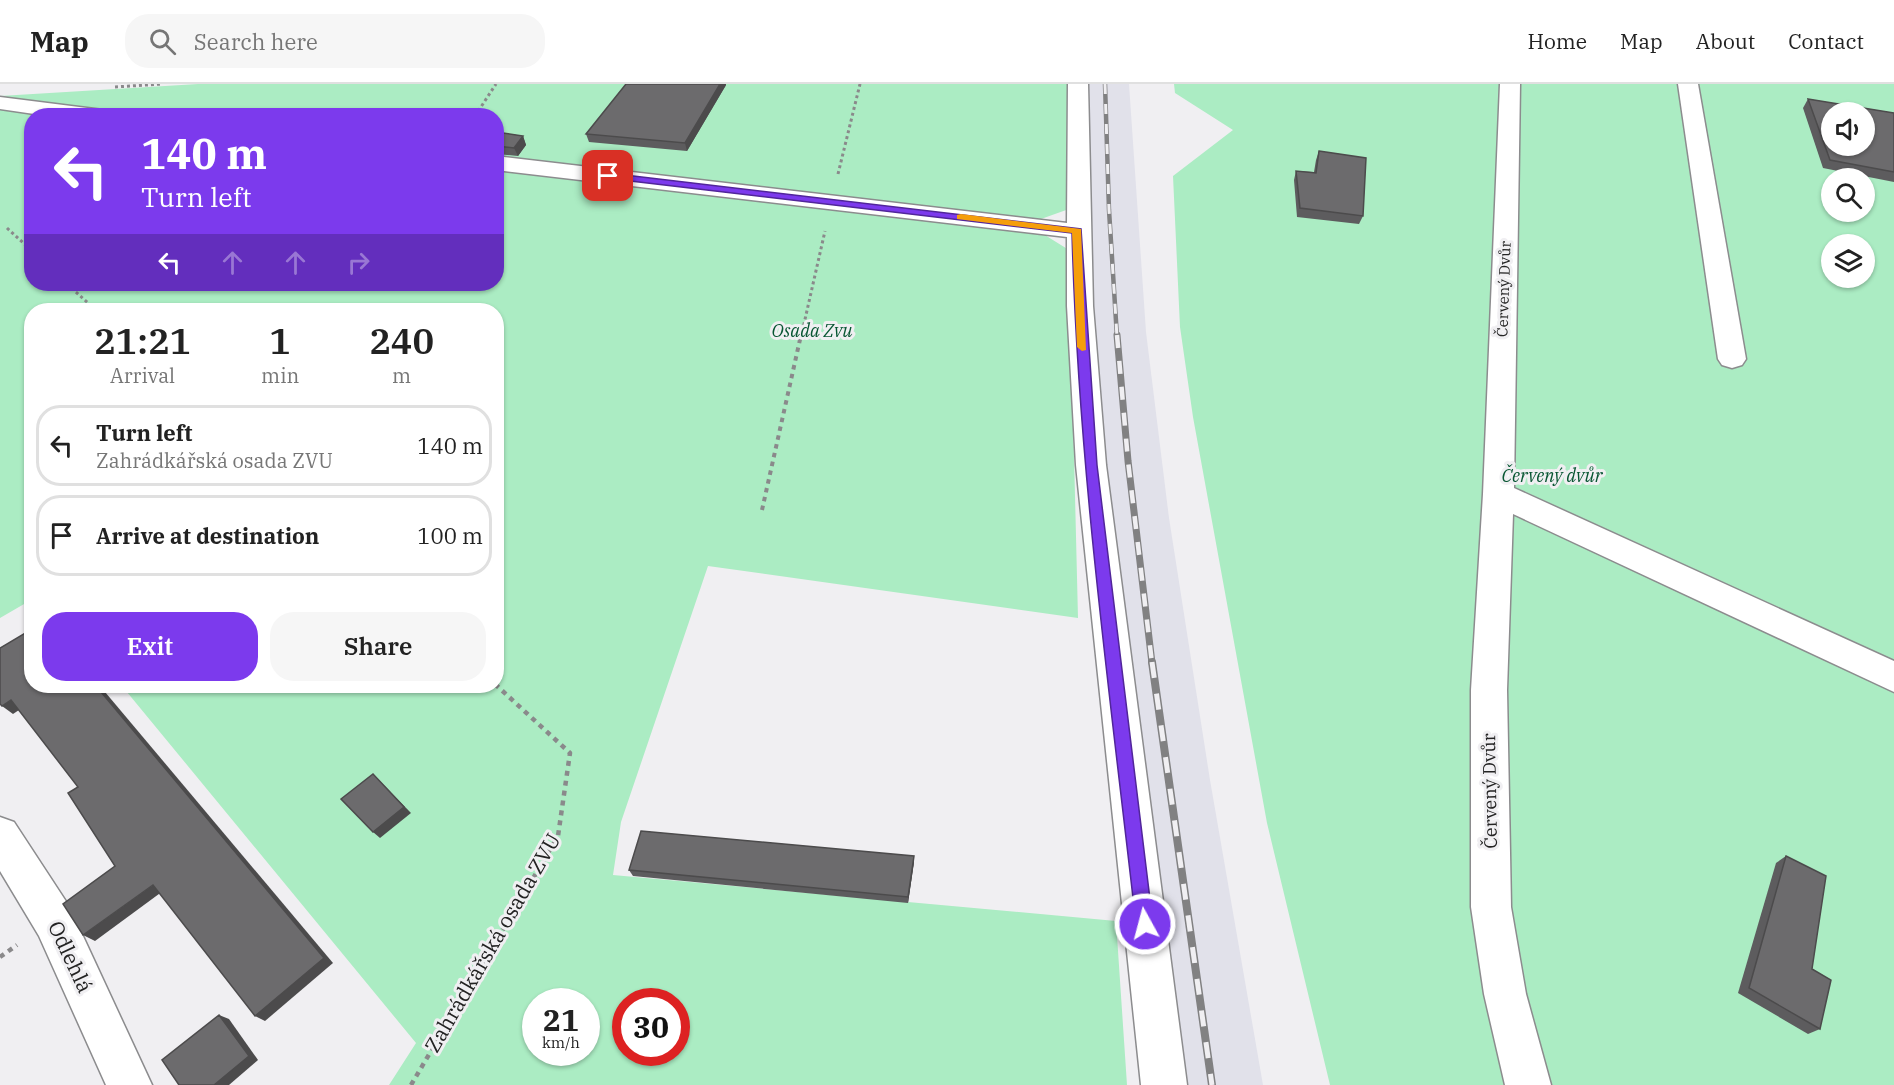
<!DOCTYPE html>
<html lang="en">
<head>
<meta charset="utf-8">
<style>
	:root { --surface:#fff; --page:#f6f6f6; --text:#222; --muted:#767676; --line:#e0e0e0; --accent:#7c3aed }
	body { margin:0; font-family:"IBM Plex Serif",serif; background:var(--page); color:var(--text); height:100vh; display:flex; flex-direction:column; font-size:22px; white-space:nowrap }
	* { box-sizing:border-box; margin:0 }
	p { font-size:20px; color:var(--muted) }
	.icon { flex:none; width:33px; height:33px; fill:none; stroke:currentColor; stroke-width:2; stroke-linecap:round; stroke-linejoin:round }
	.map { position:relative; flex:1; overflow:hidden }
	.details { position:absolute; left:24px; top:219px; width:480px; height:390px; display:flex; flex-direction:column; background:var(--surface); border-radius:24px; box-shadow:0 2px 4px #0004 }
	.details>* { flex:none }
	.hud { position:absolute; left:24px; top:24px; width:480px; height:183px; border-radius:24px; box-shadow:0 2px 4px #0004; background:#7c3aed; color:#fff; overflow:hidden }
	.controls { position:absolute; left:1821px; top:18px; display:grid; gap:12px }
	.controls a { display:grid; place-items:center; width:54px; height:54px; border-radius:50%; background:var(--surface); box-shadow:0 2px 4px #0004; font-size:30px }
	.speed { position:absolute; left:522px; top:904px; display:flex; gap:12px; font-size:30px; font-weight:700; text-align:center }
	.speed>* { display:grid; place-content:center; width:78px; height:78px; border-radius:50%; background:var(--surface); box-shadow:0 2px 4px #0004; line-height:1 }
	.speed small { font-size:15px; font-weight:400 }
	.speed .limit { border:9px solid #d22; background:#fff; color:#111 }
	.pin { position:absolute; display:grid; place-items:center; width:51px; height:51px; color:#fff; margin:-26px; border-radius:12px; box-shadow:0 3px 9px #0006 }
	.me { position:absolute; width:66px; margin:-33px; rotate:353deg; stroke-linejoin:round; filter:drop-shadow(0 0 4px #0008) }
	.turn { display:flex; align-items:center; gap:21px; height:126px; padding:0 18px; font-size:27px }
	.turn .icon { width:78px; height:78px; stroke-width:2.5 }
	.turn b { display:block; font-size:42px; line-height:51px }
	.lanes { display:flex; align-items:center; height:57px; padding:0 18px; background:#0003; justify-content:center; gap:30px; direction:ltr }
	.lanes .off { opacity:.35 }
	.eta { display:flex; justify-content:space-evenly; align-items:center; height:102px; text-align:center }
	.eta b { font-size:36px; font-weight:600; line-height:42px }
	.action { display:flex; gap:12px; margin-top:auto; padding:12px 18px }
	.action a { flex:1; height:69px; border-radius:24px; background:var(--accent); color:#fff; font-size:24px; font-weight:600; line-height:69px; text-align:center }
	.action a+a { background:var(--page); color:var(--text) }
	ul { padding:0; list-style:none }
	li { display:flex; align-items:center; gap:18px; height:81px; margin:0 12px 9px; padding:0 6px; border:3px solid var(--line); border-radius:24px }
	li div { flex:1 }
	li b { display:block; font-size:22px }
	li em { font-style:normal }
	header { display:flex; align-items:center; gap:36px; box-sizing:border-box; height:84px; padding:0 30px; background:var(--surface); border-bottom:2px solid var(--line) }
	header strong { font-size:28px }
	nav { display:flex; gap:33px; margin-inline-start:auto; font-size:21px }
	.search { width:420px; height:54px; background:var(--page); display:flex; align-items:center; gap:15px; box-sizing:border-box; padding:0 21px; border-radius:24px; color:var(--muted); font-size:22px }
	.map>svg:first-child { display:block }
	.built { fill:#e1e1ea }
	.green { fill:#abecc3; fill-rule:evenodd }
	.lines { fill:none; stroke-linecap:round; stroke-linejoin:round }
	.minor-casing { stroke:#8c8c8e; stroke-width:3 }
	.path-far2 { stroke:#8a898b; stroke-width:3; stroke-dasharray:3 3; stroke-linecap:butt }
	.path-far1 { stroke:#8a898b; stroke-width:4; stroke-dasharray:4.5 4.5; stroke-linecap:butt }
	.path { stroke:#8a898b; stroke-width:4.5; stroke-dasharray:5 5; stroke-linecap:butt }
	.minor { fill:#fff; fill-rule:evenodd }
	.rail-far2-casing { stroke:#818182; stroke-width:4.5 }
	.rail-far1-casing { stroke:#818182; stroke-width:7 }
	.rail-casing { stroke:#818182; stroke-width:8 }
	.rail-far2 { stroke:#f0eff2; stroke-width:3; stroke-dasharray:10; stroke-linecap:butt }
	.rail-far1 { stroke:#f0eff2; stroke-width:4.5; stroke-dasharray:13; stroke-linecap:butt }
	.rail { stroke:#f0eff2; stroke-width:5; stroke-dasharray:16; stroke-linecap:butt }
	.wall { fill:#5d5c5e }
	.shaded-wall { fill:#4c4b4c }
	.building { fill:#6c6b6d; stroke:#4c4b4c; stroke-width:1.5; fill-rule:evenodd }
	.route { fill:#7c3aed; stroke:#51269a; stroke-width:1.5 }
	.slow { fill:#f59e0b }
	.labels { text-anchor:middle; stroke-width:6; stroke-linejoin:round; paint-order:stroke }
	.far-street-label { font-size:15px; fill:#232323; stroke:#f0eff2 }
	.park-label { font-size:18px; font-style:italic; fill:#075632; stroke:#f0eff2 }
	.street-label { font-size:18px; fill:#232323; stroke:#f0eff2 }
	.near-street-label { font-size:21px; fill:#232323; stroke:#f0eff2 }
</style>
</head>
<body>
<header>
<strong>Map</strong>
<div class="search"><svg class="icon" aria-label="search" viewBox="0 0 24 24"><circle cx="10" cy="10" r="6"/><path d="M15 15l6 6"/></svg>Search here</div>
<nav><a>Home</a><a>Map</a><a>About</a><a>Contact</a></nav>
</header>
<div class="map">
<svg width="1894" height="1001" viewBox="0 0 1894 1001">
	<rect width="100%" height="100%" fill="#f0eff2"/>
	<!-- built -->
	<path class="built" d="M 1082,0 L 1129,0 L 1146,248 L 1169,434 L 1210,696 L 1263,1001 L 1162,1001 L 1098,433 Z"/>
	<!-- green -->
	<g class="green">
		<path d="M 198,0 L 1067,0 L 1069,125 L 1041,135 L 1040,148 L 1069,166 L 1078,534 L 708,482 L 621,738 L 613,791 L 1116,837 L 1127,1001 L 389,1001 L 416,959 L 122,602 L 496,602 L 496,226 L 32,226 L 31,516 L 0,534 L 0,12 ZM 32,32 L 496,32 L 496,200 L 32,200 ZM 536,918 L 586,918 L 586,969 L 536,969 ZM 626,918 L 676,918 L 676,969 L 626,969 Z"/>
		<path d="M 1174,0 L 1894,0 L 1894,1001 L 1330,1001 L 1267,739 L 1193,333 L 1180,243 L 1173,92 L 1233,46 L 1175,9 ZM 1832,28 L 1864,28 L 1864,62 L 1832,62 ZM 1832,94 L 1864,94 L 1864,128 L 1832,128 ZM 1832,160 L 1864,160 L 1864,194 L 1832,194 Z"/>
	</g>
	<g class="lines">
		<defs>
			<g id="minor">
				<path d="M 1068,0 L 1088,0 L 1093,222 L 1106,381 L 1187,1001 L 1141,1001 L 1076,381 L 1067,222 L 1067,153 L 496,86 L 496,72 L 1067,139 Z"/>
				<path d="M 1500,0 L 1520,0 L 1514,404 L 1894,577 L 1894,608 L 1513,430 L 1507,606 L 1511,823 L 1526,910 L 1551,1001 L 1505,1001 L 1484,910 L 1471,823 L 1471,606 L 1483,410 Z"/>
				<path d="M 1678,0 L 1698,0 L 1746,275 L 1742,281 L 1732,284 L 1722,281 L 1718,275 Z"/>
				<path d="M 0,13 L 103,26 L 111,27 L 113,32 L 48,32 L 0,25 Z"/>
				<path d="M 0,733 L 14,738 L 69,822 L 152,1001 L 106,1001 L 39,852 L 0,787 Z"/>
			</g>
		</defs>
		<!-- minor casing -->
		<use href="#minor" class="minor-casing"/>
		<!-- path-far2 -->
		<g class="path-far2">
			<path d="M 115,3 L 162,0"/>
			<path d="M 475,32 L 496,0"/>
			<path d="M 838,90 L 860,0"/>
			<path d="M 7,144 L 32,167"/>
			<path d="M 67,200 L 96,226"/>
			<path d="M 801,253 L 825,147"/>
		</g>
		<!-- path-far1 -->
		<path class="path-far1" d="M 762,426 L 801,251"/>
		<!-- path -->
		<g class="path">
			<path d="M 0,873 L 17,861"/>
			<path d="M 411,1001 L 558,752 L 570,669 L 496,601"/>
		</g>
		<!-- minor -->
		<use href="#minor" class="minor"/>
		<defs>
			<path id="rail-far2" d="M 1105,0 L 1109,126 L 1117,253"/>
			<path id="rail-far1" d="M 1117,251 L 1128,377 L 1152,579"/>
			<path id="rail" d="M 1152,578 L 1212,1001"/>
		</defs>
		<!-- rail-far2 casing -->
		<use href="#rail-far2" class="rail-far2-casing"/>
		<!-- rail-far1 casing -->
		<use href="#rail-far1" class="rail-far1-casing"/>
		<!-- rail casing -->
		<use href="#rail" class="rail-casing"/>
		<!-- rail-far2 -->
		<use href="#rail-far2" class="rail-far2"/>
		<!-- rail-far1 -->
		<use href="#rail-far1" class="rail-far1"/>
		<!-- rail -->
		<use href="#rail" class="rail"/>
	</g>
	<!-- wall -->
	<g class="wall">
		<path d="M 726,1 L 687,67 L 589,58 L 586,50 Z"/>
		<path d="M 1808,15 L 1894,29 L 1894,98 L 1823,84 L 1803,24 Z"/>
		<path d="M 496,48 L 523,52 L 526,61 L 518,72 L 496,70 Z"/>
		<path d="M 1319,67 L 1363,132 L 1359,140 L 1297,133 L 1294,96 L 1296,87 L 1314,88 L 1316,76 Z"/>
		<path d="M 914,772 L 914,778 L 908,819 L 633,792 L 629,786 Z"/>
		<path d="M 1786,772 L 1812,885 L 1820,945 L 1808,950 L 1738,909 L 1776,779 Z"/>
	</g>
	<!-- shaded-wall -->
	<g class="shaded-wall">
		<path d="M 720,0 L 726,0 L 726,1 L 687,67 L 685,59 Z"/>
		<path d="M 523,52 L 526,61 L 518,72 L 514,64 Z"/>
		<path d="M 501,81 L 504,89 L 496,93 L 496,83 Z"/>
		<path d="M 96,602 L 100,602 L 333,879 L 265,937 L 255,932 Z"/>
		<path d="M 11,616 L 22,624 L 13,630 L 2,622 Z"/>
		<path d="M 373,690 L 411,729 L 380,754 L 373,748 Z"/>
		<path d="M 914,772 L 914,778 L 908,819 L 908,813 Z"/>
		<path d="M 153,801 L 163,807 L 95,857 L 83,851 Z"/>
		<path d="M 219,931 L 229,935 L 258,976 L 229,1001 L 214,1001 Z"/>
	</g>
	<!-- building -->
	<g class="building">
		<path d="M 626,0 L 720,0 L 685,59 L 586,50 Z"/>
		<path d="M 1808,15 L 1894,29 L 1894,88 L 1830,76 ZM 1832,28 L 1864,28 L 1864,62 L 1832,62 Z"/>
		<path d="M 338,27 L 377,32 L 334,32 Z"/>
		<path d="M 496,48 L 523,52 L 514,64 L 496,62 Z"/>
		<path d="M 1319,67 L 1366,74 L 1363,132 L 1300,124 L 1296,87 L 1316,89 Z"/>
		<path d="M 32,545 L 32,602 L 96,602 L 324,874 L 255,932 L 153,801 L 83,851 L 63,820 L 115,782 L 68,709 L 78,703 L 11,616 L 2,622 L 0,620 L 0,564 Z"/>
		<path d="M 373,690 L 404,723 L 373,748 L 341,715 Z"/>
		<path d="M 641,747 L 914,772 L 908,813 L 629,786 Z"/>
		<path d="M 1786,772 L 1826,792 L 1812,885 L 1831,896 L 1820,945 L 1749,904 Z"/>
		<path d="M 219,931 L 249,972 L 214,1001 L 179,1001 L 162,976 Z"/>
	</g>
	<!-- route -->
	<path class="route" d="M 608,89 L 1081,145 L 1097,381 L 1153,840 L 1151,846 L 1145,849 L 1139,846 L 1136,840 C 1110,610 1078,381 1072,149 L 605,94 L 603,92 Z"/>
	<!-- slow -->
	<path class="slow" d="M 961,130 L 1081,145 L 1086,266 L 1082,267 L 1077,263 L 1072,149 L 957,135 L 957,131 Z"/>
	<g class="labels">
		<!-- far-street labels -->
		<g class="far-street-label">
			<text transform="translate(1504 205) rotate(-88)" y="5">Červený Dvůr</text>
		</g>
		<!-- park labels -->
		<g class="park-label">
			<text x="812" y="253">Osada Zvu</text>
			<text x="1552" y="398">Červený dvůr</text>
		</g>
		<!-- street labels -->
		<g class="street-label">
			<text transform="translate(1490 707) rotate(-91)" y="6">Červený Dvůr</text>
		</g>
		<!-- near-street labels -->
		<g class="near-street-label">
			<text transform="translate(493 859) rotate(-60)" y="7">Zahrádkářská osada ZVU</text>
			<text transform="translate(70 873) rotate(65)" y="7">Odlehlá</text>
		</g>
	</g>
</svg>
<div class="controls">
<a><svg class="icon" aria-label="sound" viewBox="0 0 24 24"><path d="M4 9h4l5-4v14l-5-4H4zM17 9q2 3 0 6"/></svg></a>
<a><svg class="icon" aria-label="search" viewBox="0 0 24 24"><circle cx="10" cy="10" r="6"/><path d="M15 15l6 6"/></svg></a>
<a><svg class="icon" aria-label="layers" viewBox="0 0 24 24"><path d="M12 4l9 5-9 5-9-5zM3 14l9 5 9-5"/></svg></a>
</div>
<div class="speed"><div>21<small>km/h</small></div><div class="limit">30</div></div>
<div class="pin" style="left:608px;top:92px;background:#d93025"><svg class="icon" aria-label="arrive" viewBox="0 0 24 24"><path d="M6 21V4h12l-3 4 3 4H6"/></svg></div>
<svg class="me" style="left:1145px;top:840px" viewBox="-20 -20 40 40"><circle r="17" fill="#7c3aed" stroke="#fff" stroke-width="3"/><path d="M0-11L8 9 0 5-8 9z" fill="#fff"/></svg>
<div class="hud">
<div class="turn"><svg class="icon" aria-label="left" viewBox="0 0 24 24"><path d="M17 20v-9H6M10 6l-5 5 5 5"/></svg><div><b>140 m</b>Turn left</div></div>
<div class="lanes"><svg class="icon" aria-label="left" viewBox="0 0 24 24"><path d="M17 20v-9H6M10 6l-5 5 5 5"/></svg><svg class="icon off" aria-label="ahead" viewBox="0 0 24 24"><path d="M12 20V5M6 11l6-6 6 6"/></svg><svg class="icon off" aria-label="ahead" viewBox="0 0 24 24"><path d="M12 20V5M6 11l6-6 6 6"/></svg><svg class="icon off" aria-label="right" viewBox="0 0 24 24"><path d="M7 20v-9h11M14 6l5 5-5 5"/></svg></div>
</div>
<section class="details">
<div class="eta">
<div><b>21:21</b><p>Arrival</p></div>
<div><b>1</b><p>min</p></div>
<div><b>240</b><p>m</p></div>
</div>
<ul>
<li><svg class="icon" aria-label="left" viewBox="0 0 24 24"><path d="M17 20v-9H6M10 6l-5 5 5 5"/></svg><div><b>Turn left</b><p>Zahrádkářská osada ZVU</p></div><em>140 m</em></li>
<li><svg class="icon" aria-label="arrive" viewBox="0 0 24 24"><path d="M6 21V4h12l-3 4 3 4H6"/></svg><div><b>Arrive at destination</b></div><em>100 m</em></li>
</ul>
<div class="action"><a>Exit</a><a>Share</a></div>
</section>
</div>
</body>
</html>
